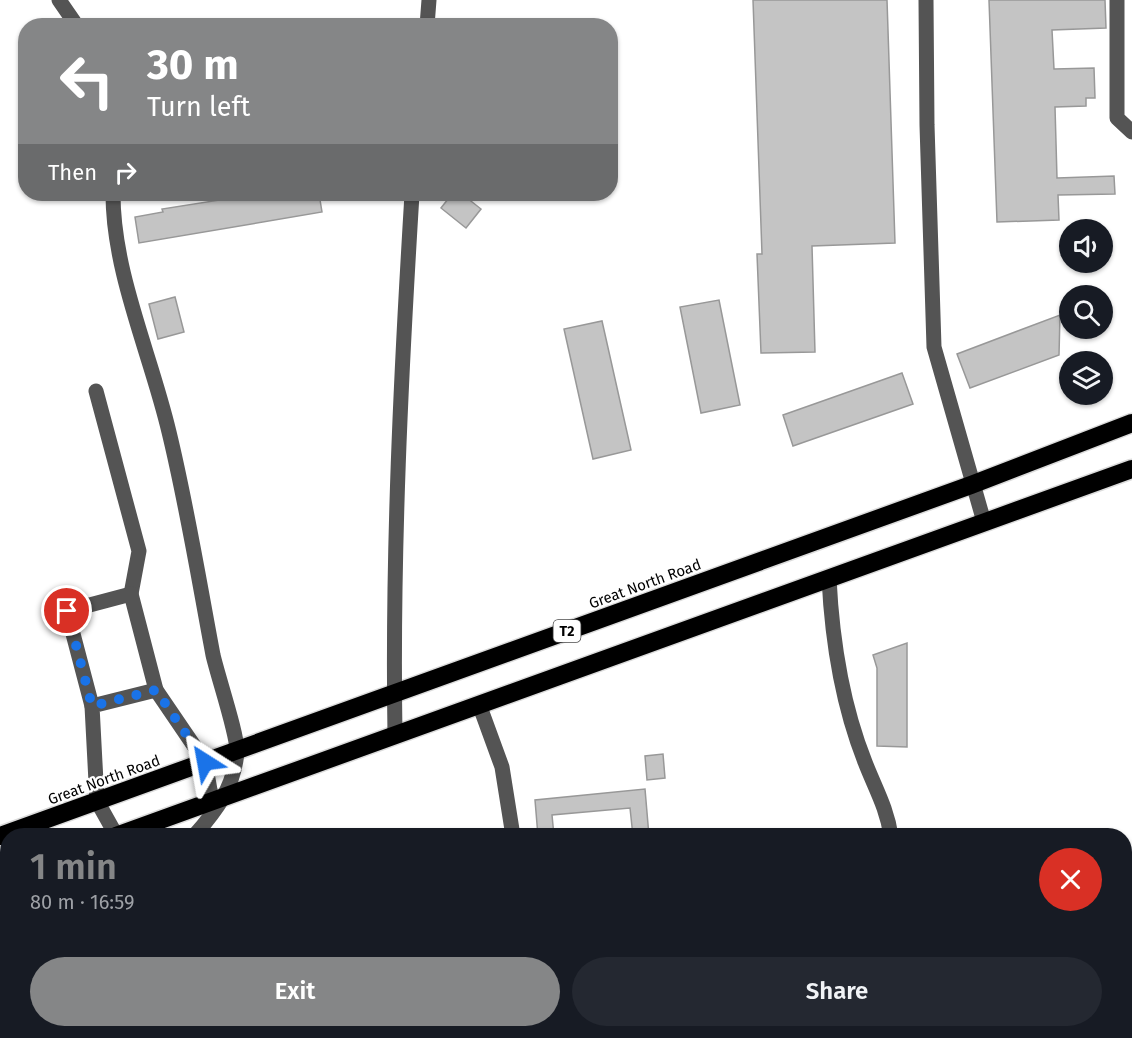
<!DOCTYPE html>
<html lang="en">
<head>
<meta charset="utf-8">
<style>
	:root { --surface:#171b24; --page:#242831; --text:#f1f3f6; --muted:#9ea1a6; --accent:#858687 }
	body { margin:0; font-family:"Fira Sans",sans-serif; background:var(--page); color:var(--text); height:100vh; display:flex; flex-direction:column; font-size:22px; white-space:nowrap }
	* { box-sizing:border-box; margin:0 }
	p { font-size:20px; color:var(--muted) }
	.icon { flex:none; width:33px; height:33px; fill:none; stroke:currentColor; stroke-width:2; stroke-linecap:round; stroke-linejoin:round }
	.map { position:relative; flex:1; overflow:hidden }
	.drawer { position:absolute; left:0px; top:828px; width:1132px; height:210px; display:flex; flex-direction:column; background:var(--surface); border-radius:24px 24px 0 0; box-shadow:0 2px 4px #0004 }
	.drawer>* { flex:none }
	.hud { position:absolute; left:18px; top:18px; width:600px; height:183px; border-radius:24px; box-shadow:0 2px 4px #0004; background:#858687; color:#fff; overflow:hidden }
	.tools { position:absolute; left:1059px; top:219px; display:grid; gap:12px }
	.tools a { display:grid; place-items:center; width:54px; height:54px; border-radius:50%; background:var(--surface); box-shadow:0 2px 4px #0004; font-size:30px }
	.pin { position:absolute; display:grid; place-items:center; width:51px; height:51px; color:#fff; margin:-26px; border:3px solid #fff; border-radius:50%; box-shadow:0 2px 6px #0007 }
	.me { position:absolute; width:66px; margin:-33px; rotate:326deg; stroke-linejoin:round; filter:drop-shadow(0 0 4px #0008) }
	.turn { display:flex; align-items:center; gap:21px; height:126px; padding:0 30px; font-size:27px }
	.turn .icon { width:78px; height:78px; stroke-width:2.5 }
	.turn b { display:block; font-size:42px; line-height:51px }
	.then { display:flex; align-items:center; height:57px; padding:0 30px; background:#0003; gap:12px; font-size:22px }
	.round { display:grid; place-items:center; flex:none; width:63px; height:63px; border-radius:32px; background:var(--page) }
	.summary { display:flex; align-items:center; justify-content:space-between; height:102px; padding:0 30px }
	h1 { font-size:36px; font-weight:600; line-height:45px; color:var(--accent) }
	.primary-button { display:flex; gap:12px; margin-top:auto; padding:12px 30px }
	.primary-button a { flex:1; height:69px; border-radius:36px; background:var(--accent); color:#fff; font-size:24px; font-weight:600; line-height:69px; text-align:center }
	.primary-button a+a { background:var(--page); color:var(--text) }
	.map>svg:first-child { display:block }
	.building { fill:#c4c4c4; stroke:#989898; stroke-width:1.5 }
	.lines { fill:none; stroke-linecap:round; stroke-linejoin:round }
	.highway-casing { stroke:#dbdbdb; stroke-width:21 }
	.minor { stroke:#545454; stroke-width:15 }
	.highway { stroke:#000; stroke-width:18 }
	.route { stroke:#1a73e8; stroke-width:10; stroke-dasharray:0 18 }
	.labels { text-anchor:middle; stroke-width:4.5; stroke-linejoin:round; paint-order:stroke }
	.shield { fill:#fff; stroke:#4c4c4c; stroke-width:1.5 }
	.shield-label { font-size:14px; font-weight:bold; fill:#000 }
	.street-label { font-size:15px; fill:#000; stroke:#fff }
</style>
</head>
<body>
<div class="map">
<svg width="1132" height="1038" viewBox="0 0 1132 1038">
	<rect width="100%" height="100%" fill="#fff"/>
	<!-- building -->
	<g class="building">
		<path d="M 753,0 L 887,0 L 895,243 L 812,246 L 815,352 L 761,353 L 757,254 L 762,254 Z"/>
		<path d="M 989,0 L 1105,0 L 1106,28 L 1052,30 L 1054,69 L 1094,68 L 1095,98 L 1086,98 L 1086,106 L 1055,107 L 1057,178 L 1114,176 L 1115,194 L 1058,195 L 1059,220 L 997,222 Z"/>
		<path d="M 257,194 L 319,194 L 322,212 L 139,243 L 135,217 L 163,212 L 162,209 Z"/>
		<path d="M 452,194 L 462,194 L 481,209 L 466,228 L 441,208 Z"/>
		<path d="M 175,297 L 184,332 L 158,339 L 149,304 Z"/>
		<path d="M 719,300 L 740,405 L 701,413 L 680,307 Z"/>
		<path d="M 1060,315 L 1059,355 L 970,388 L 957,354 Z"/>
		<path d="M 602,321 L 631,450 L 593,459 L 564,329 Z"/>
		<path d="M 902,373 L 913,404 L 793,446 L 783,415 Z"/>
		<path d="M 907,643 L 907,747 L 877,746 L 877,668 L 873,655 Z"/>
		<path d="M 663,754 L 665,778 L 647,780 L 645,756 Z"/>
		<path d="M 645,789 L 649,836 L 633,836 L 630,808 L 552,815 L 554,836 L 538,836 L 535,800 Z"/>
	</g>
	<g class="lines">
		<defs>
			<g id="highway">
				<path d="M 0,836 L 971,485 L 1132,423"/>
				<path d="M 116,836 L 1132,469"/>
				<path d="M 0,877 L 8,875"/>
			</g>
		</defs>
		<!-- highway casing -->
		<use href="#highway" class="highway-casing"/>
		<!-- minor -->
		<g class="minor">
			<path d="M 59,0 L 77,26"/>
			<path d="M 926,0 L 927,125 L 934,347 L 984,522"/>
			<path d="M 1117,0 L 1117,118 L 1132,132"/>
			<path d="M 427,26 L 429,0"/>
			<path d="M 113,194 C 113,273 151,355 169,432 C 187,506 199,581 213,655 C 218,677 238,736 237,752 C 234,788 216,811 194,836"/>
			<path d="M 96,391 L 139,551 L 131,594"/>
			<path d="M 829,578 C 832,640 842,704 865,762 C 875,788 887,808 891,836"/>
			<path d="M 479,704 L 502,767 L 513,836"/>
			<path d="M 92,706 L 67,611 L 131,594 L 156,690"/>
			<path d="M 395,735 C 392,554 401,374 412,194"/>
			<path d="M 116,835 L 97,801 L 92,706 L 156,690 L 205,762 L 212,801"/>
			<path d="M 529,1030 L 530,1038"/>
			<path d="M 881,1038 L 881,1030"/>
		</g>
		<!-- highway -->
		<use href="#highway" class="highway"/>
	</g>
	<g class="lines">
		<!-- route -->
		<path class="route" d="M 67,611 L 92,706 L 156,690 L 205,762"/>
	</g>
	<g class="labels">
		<!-- shield labels -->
		<rect class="shield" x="553.5" y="620" width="27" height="22" rx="4.5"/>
		<g class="shield-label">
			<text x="567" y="636">T2</text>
		</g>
		<!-- street labels -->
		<g class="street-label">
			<text transform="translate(645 584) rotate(-20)" y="5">Great North Road</text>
			<text transform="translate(104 780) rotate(-20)" y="5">Great North Road</text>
		</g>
	</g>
</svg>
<div class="tools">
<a><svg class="icon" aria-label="sound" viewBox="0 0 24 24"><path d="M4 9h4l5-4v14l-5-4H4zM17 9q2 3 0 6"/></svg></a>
<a><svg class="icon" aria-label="search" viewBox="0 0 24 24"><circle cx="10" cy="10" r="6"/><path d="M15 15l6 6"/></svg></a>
<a><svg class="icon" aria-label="layers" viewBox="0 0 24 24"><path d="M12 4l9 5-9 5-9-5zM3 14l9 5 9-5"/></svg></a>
</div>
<div class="pin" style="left:67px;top:611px;background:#d93025"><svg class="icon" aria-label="arrive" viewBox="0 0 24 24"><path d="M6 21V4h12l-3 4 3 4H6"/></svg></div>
<svg class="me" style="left:205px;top:762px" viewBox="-20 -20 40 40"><path d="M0-17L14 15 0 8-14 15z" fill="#1a73e8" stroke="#fff" stroke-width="4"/></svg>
<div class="hud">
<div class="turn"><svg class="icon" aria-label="left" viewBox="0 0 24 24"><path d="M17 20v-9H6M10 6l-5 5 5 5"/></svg><div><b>30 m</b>Turn left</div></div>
<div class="then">Then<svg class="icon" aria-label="right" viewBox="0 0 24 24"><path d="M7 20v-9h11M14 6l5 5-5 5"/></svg></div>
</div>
<section class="drawer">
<div class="summary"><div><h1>1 min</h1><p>80 m · 16:59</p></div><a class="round" style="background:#d93025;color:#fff"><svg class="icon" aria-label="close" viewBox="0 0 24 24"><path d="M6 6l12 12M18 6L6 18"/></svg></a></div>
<div class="primary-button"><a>Exit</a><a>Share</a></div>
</section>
</div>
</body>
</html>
